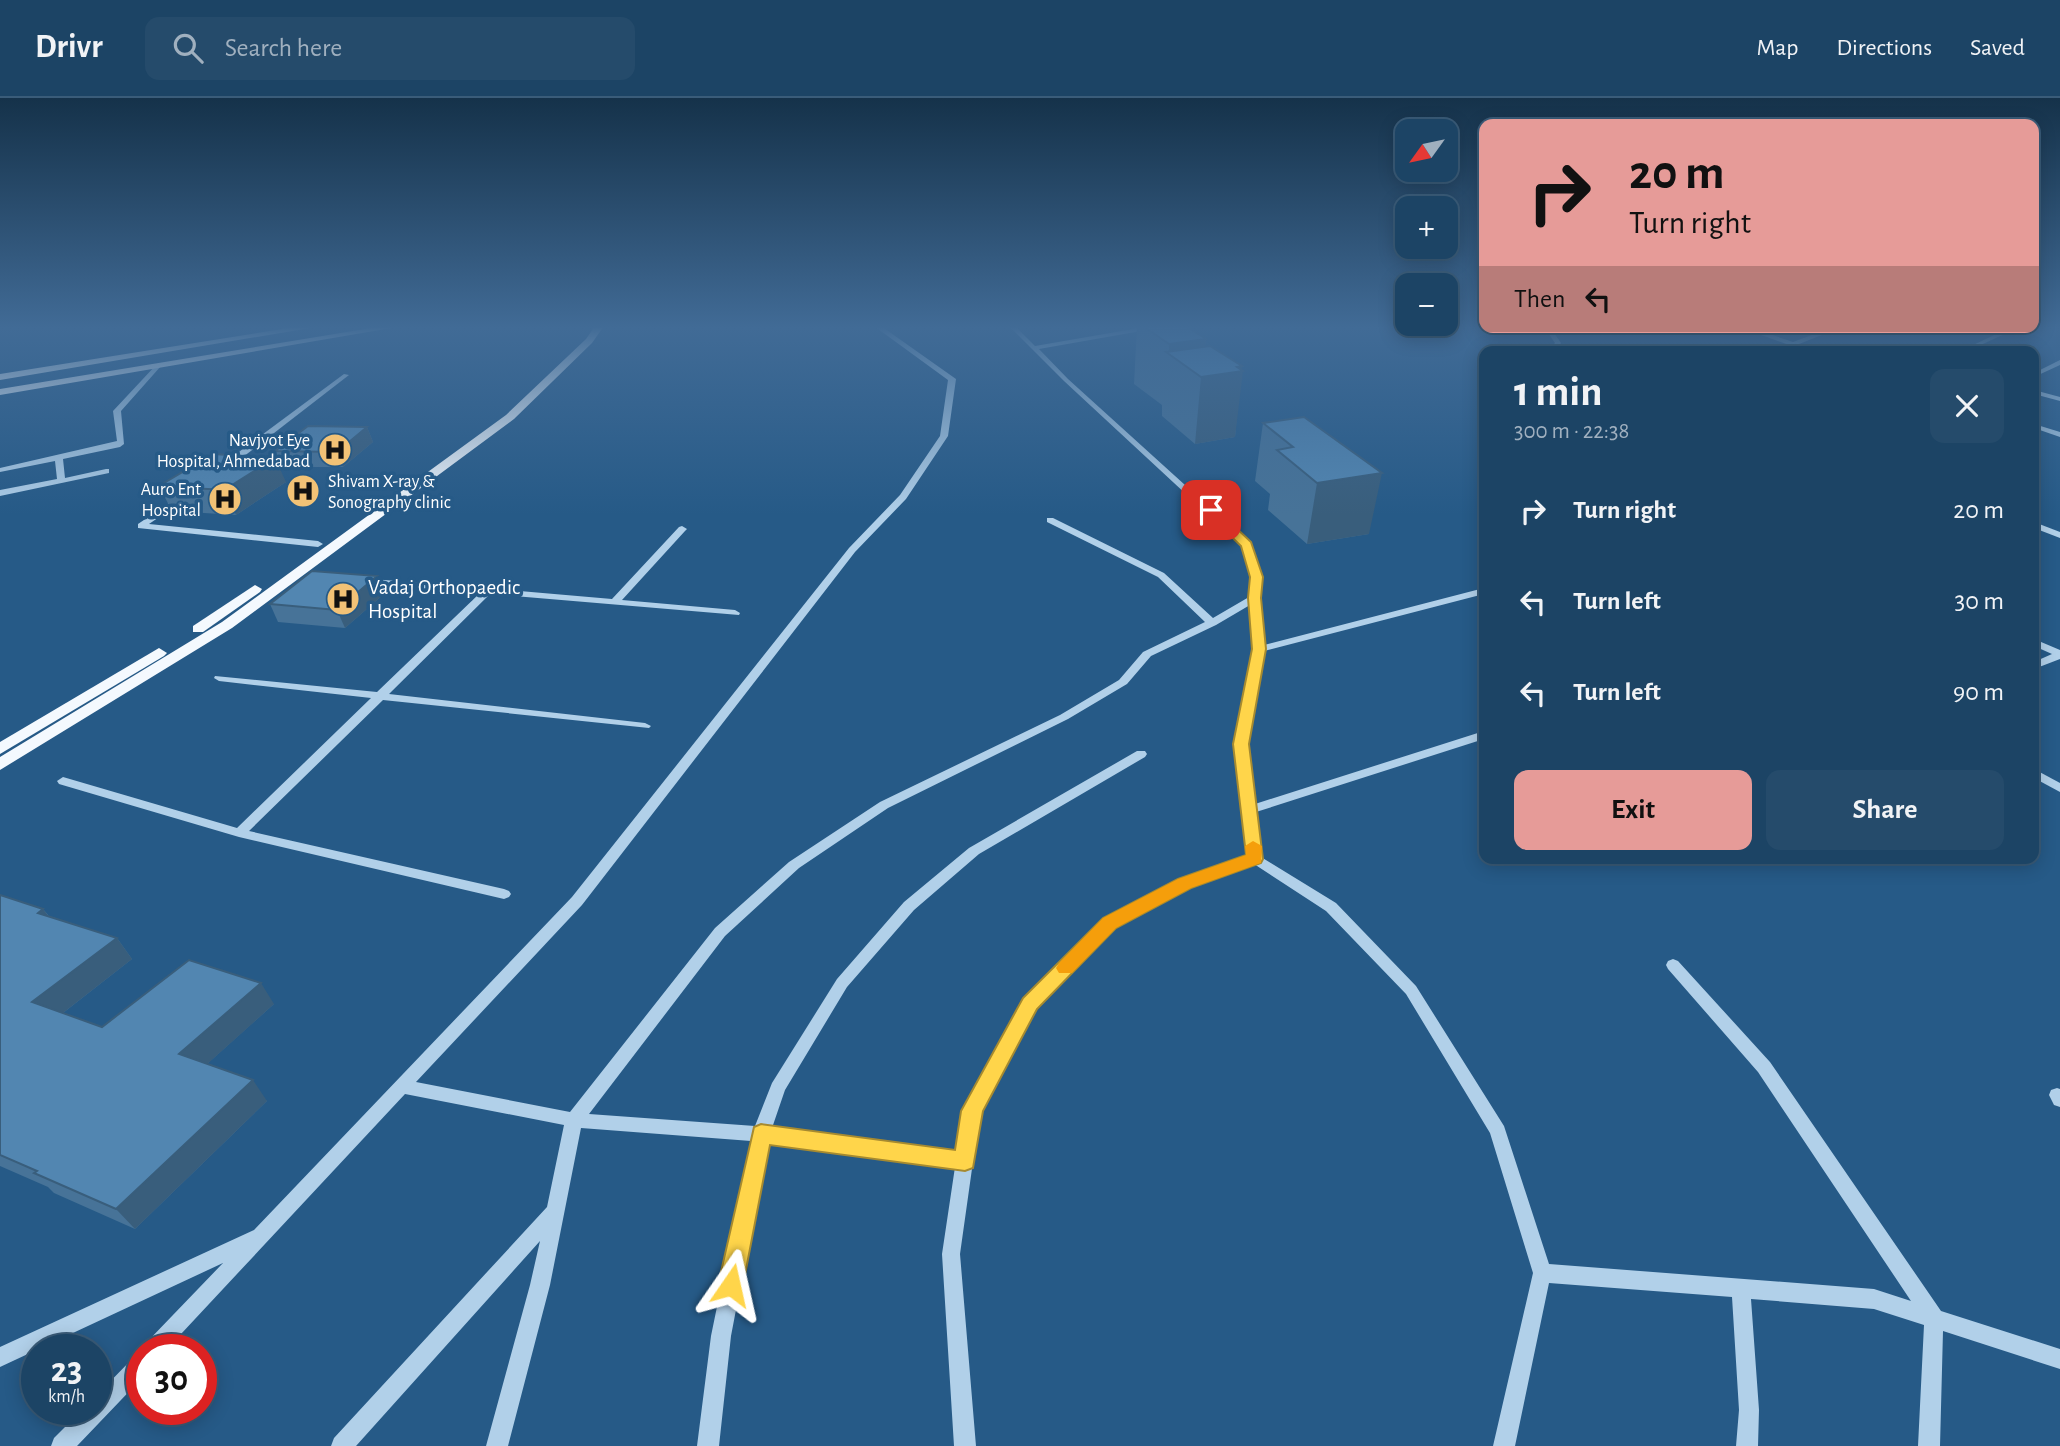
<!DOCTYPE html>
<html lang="en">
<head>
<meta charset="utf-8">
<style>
	:root { --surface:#1c4465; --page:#254b6b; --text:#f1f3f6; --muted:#a0b0bf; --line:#3a5c79; --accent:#e69b98 }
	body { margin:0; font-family:"Alegreya Sans",sans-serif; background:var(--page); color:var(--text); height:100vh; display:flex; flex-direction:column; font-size:26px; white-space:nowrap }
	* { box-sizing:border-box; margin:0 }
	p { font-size:23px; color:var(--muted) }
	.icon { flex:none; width:38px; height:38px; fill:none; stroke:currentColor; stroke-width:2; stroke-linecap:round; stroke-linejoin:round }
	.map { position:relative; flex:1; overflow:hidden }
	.sheet { position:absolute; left:1479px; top:248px; width:560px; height:518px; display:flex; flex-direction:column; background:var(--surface); border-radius:14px; box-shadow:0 4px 18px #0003,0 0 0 2px var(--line) }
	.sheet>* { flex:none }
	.banner { position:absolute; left:1479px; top:21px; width:560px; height:214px; border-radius:14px; box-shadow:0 4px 18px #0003,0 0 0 2px var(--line); background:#e69b98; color:#111; overflow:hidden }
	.needle { width:46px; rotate:237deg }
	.buttons { position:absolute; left:1395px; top:21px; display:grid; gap:14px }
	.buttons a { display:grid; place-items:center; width:63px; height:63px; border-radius:14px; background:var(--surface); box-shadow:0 4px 18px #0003,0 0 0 2px var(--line); font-size:35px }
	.speed { position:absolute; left:21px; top:1236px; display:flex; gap:14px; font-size:35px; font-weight:700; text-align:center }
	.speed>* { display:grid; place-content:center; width:91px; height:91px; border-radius:50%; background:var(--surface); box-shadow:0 4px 18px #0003,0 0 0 2px var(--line); line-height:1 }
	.speed small { font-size:18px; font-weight:400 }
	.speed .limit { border:10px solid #d22; background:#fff; color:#111 }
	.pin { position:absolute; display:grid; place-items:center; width:60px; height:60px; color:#fff; margin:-30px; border-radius:14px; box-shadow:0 4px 10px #0006 }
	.me { position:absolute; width:77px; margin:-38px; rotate:11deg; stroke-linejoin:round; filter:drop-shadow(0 0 5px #0008) }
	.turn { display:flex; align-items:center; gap:24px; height:147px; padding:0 35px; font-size:32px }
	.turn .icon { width:91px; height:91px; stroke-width:2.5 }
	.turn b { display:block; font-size:49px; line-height:60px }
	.then { display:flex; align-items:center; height:66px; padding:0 35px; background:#0003; gap:14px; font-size:26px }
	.round { display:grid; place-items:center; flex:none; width:74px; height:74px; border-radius:14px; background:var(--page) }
	.summary { display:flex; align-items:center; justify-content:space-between; height:119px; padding:0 35px }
	h1 { font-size:42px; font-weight:700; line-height:52px }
	.button { display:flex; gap:14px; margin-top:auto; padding:14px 35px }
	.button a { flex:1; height:80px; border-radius:14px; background:var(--accent); color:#111; font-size:28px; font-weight:700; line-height:80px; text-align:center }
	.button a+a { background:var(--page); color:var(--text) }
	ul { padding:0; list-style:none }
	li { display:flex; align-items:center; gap:21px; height:91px; padding:0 35px }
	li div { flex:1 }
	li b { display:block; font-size:26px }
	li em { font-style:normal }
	header { display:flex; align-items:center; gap:42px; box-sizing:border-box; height:98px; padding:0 35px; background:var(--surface); border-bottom:2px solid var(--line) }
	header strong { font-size:33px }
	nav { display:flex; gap:38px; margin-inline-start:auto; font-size:24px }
	.search { width:490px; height:63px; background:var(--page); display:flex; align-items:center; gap:18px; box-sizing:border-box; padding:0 24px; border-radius:14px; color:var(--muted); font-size:26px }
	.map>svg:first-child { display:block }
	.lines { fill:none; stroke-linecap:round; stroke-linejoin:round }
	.minor { fill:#b1d0e9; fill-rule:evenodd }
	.major { fill:#f4f9fe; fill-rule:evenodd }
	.wall { fill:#477398 }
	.shaded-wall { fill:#395e7c }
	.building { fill:#5286b1; stroke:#395e7c; stroke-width:2 }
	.route { fill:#ffd54a; stroke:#a68a30; stroke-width:2 }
	.slow { fill:#f59e0b }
	.labels { text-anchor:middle; stroke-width:7; stroke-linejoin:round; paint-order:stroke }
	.far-poi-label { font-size:18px; fill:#fff; stroke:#265a87; text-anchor:end }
	.poi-label { font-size:21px; fill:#fff; stroke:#265a87; text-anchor:start }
</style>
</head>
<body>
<header>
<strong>Drivr</strong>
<div class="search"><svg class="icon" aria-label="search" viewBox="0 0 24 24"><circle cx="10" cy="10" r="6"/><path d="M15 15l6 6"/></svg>Search here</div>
<nav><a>Map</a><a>Directions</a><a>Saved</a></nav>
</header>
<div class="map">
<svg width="2060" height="1348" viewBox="0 0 2060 1348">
	<rect width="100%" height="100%" fill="#265a87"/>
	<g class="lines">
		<!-- minor -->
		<g class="minor">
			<path d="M 874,228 L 881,228 L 956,281 L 948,338 L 906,401 L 855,454 L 582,807 L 416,984 L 570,1014 L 715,830 L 789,764 L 880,704 L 1060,617 L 1119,582 L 1143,554 L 1205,524 L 1158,479 L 1047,424 L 1047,420 L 1053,420 L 1164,475 L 1213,520 L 1249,499 L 1252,479 L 1242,448 L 1064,283 L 1009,228 L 1015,228 L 1035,248 L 1139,230 L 1141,231 L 1141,233 L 1039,251 L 1068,281 L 1249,445 L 1262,479 L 1259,500 L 1264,547 L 1484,490 L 1484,496 L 1264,553 L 1247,646 L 1255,706 L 1484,633 L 1484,641 L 1256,714 L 1261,759 L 1336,805 L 1416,888 L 1504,1028 L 1549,1166 L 1874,1191 L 1911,1203 L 1758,974 L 1668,871 L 1666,867 L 1668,863 L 1673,861 L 1678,863 L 1770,964 L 1941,1213 L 2060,1251 L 2060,1271 L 1943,1233 L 1940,1348 L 1918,1348 L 1924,1227 L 1874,1211 L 1751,1201 L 1759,1312 L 1758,1348 L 1736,1348 L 1739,1312 L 1732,1199 L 1549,1185 L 1515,1348 L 1493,1348 L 1533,1175 L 1490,1035 L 1406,896 L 1326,813 L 1254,766 L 1190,788 L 1114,829 L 1035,910 L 980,1014 L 960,1156 L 976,1348 L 954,1348 L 942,1156 L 955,1069 L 768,1044 L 731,1238 L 719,1348 L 697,1348 L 711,1238 L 751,1043 L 581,1030 L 550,1187 L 508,1348 L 486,1348 L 530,1187 L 540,1143 L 356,1348 L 331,1348 L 334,1340 L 547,1109 L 564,1027 L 405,996 L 167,1251 L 144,1251 L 147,1244 L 223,1165 L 0,1269 L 0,1249 L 254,1132 L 572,799 L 849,450 L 900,397 L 940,338 L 948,282 ZM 1250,507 L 1254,551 L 1235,646 L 1248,759 L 1180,782 L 1104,821 L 1025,902 L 964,1013 L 957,1054 L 772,1030 L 785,992 L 847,889 L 914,812 L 979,756 L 1145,659 L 1147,656 L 1145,653 L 1137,653 L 969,750 L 904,804 L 837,881 L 772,985 L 755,1028 L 589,1016 L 725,838 L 799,770 L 888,710 L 1068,621 L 1127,586 L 1151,558 L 1216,527 Z"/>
			<path d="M 1544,229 L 1550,229 L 1561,245 L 1555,254 L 1548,254 L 1555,245 Z"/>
			<path d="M 1739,229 L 1749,229 L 1793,244 L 1833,229 L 1842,229 L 1799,246 L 1819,254 L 1809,254 Z"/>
			<path d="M 2011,229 L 2020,229 L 1974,250 L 1969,249 Z"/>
			<path d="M 2060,262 L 2060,267 L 2034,279 L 2034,275 Z"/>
			<path d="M 156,267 L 161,268 L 121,313 L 124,346 L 120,349 L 63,361 L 65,380 L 106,371 L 109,371 L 109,375 L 0,398 L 0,392 L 57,381 L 55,363 L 0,374 L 0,370 L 117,343 L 113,313 Z"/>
			<path d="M 344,276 L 349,277 L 230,369 L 224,369 L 224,365 Z"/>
			<path d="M 2034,292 L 2060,299 L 2060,303 L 2034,296 Z"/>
			<path d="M 2034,326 L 2060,334 L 2060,339 L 2034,330 Z"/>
			<path d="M 181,397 L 184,398 L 184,402 L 149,426 L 318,443 L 323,446 L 318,449 L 138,430 L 138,426 Z"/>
			<path d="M 2034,424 L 2060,434 L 2060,440 L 2034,430 Z"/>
			<path d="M 682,428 L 687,431 L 685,433 L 622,502 L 735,512 L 740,515 L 739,517 L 490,496 L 389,596 L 645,625 L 651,628 L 649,630 L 383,602 L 249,733 L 504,791 L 509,793 L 511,796 L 509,799 L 504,801 L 239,739 L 59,686 L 57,683 L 63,679 L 237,730 L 371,600 L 219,583 L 214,580 L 215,578 L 377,594 L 480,495 L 362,485 L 359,484 L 359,480 L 485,490 L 490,488 L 495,491 L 612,501 L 679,429 Z"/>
			<path d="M 2034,541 L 2060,552 L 2060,561 L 2034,571 L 2034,564 L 2052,556 L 2034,548 Z"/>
			<path d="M 2034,671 L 2060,685 L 2060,694 L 2034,680 Z"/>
			<path d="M 2057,990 L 2060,991 L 2060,1009 L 2054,1007 L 2049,997 L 2051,992 Z"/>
			<path d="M 142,1255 L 142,1280 L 77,1348 L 51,1348 L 54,1340 L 83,1311 L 96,1311 L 96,1298 L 135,1258 Z"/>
		</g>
		<!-- major -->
		<g class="major">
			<path d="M 301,228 L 322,228 L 0,282 L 0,276 Z"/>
			<path d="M 383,228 L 403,228 L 0,297 L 0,291 Z"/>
			<path d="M 595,228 L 604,228 L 592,245 L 514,321 L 232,530 L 0,672 L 0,659 L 222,524 L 506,317 L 586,241 Z"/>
			<path d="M 255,487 L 262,491 L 260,494 L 203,534 L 193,534 L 193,528 Z"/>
			<path d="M 159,550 L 167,555 L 164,558 L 0,656 L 0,644 Z"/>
		</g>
	</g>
	<!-- wall -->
	<g class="wall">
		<path d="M 1137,228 L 1186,228 L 1206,241 L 1205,248 L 1241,272 L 1235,339 L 1195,346 L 1162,318 L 1162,307 L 1134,286 Z"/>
		<path d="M 1304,319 L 1369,436 L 1307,446 L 1268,412 L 1270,396 L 1255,383 L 1263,325 Z"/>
		<path d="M 367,329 L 373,344 L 343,369 L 282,369 L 275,353 Z"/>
		<path d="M 286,384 L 236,417 L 172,413 L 159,388 Z"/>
		<path d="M 377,478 L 384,496 L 345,530 L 278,524 L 270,506 Z"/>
		<path d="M 0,797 L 43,811 L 49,818 L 117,840 L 132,861 L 63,915 L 102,929 L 274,906 L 207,966 L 267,1003 L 135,1131 L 54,1095 L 48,1089 L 0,1068 Z"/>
	</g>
	<!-- shaded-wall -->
	<g class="shaded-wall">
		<path d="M 1206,241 L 1202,279 L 1242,268 L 1241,273 L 1243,273 L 1235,339 L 1195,346 L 1201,279 L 1169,255 L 1169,246 Z"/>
		<path d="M 367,329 L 373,344 L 343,369 L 337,354 Z"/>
		<path d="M 275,360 L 286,384 L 236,417 L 224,392 Z"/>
		<path d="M 1382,375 L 1369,436 L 1307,446 L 1317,385 Z"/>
		<path d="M 377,478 L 384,496 L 345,530 L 337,512 Z"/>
		<path d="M 43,811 L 59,832 L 38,815 Z"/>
		<path d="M 117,840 L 132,861 L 50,925 L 32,904 Z"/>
		<path d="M 261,885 L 274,906 L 195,977 L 179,956 Z"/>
		<path d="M 253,982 L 267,1003 L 135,1131 L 116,1111 Z"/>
	</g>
	<!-- building -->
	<g class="building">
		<path d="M 1143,228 L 1186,228 L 1206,241 L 1169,246 Z"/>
		<path d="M 1210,248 L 1242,268 L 1237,269 L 1243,273 L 1201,279 L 1166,254 Z"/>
		<path d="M 1304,319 L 1382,375 L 1317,385 L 1277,352 L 1293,349 L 1263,325 Z"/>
		<path d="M 308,328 L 367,329 L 337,354 L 275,353 Z"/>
		<path d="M 213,356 L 275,360 L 224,392 L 159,388 Z"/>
		<path d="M 312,473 L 377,478 L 337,512 L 270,506 Z"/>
		<path d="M 0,797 L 43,811 L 38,815 L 117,840 L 32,904 L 102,929 L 189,862 L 261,885 L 179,956 L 253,982 L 116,1111 L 34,1075 L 37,1073 L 0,1057 Z"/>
	</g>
	<!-- sky -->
	<linearGradient id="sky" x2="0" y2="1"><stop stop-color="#15324a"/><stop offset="0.55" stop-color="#416b96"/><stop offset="1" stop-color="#416b96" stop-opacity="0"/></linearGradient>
	<rect width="2060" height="417" fill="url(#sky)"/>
	<!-- route -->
	<path class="route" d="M 1207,410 L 1215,410 L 1251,444 L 1263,479 L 1261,500 L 1266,551 L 1249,646 L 1263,761 L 1261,765 L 1191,790 L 1116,830 L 1037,911 L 983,1013 L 973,1070 L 965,1073 L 770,1047 L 743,1187 L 739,1196 L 731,1199 L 722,1196 L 718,1187 L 754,1029 L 761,1026 L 955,1052 L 961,1013 L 1023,900 L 1103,820 L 1178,781 L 1246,757 L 1233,646 L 1252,551 L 1248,500 L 1250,479 L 1241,448 L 1207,415 Z"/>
	<!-- slow -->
	<path class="slow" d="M 1253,743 L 1262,748 L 1261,765 L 1191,790 L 1116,830 L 1072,875 L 1059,875 L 1056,870 L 1059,865 L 1103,820 L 1178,781 L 1246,757 L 1245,748 Z"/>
	<!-- icons -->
	<defs>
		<symbol id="hospital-disc" viewBox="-11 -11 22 22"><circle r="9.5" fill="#f2c276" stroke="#265a87"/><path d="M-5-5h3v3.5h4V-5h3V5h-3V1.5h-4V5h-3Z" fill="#111"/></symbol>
	</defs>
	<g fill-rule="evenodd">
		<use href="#hospital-disc" x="316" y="333" width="38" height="38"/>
		<use href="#hospital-disc" x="284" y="374" width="38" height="38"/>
		<use href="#hospital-disc" x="206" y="382" width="38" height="38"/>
		<use href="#hospital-disc" x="324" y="482" width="38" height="38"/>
	</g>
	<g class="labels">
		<!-- far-poi labels -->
		<g class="far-poi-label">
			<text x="310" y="348">Navjyot Eye<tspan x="310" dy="21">Hospital, Ahmedabad</tspan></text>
			<text x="328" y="389" text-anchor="start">Shivam X-ray &amp;<tspan x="328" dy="21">Sonography clinic</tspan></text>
			<text x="201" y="397">Auro Ent<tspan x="201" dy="21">Hospital</tspan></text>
		</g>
		<!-- poi labels -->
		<g class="poi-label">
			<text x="368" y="496">Vadaj Orthopaedic<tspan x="368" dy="24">Hospital</tspan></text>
		</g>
	</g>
</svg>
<div class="buttons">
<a><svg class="needle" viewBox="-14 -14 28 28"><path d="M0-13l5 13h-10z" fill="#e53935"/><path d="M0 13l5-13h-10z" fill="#a0b0bf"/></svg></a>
<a>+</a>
<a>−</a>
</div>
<div class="speed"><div>23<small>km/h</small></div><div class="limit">30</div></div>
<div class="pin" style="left:1211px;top:412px;background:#d93025"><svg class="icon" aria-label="arrive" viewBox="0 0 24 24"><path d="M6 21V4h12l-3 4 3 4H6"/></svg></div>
<svg class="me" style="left:731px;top:1187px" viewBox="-20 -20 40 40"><path d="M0-17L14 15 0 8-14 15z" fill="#ffd54a" stroke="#fff" stroke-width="4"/></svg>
<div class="banner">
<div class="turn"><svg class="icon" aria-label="right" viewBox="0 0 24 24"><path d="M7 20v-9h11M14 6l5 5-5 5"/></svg><div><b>20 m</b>Turn right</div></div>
<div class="then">Then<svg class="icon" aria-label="left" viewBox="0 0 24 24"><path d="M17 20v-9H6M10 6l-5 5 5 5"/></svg></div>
</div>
<section class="sheet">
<div class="summary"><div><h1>1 min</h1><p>300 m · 22:38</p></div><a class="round"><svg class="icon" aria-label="close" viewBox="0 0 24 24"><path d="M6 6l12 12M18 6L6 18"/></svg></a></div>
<ul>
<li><svg class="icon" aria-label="right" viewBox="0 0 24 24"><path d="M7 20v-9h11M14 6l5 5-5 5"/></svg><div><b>Turn right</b></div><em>20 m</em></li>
<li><svg class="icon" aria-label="left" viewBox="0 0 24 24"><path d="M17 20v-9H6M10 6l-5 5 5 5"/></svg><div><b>Turn left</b></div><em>30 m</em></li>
<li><svg class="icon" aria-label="left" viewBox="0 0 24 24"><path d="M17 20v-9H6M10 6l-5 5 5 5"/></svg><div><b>Turn left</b></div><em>90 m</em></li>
</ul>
<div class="button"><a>Exit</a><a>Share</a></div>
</section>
</div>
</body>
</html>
